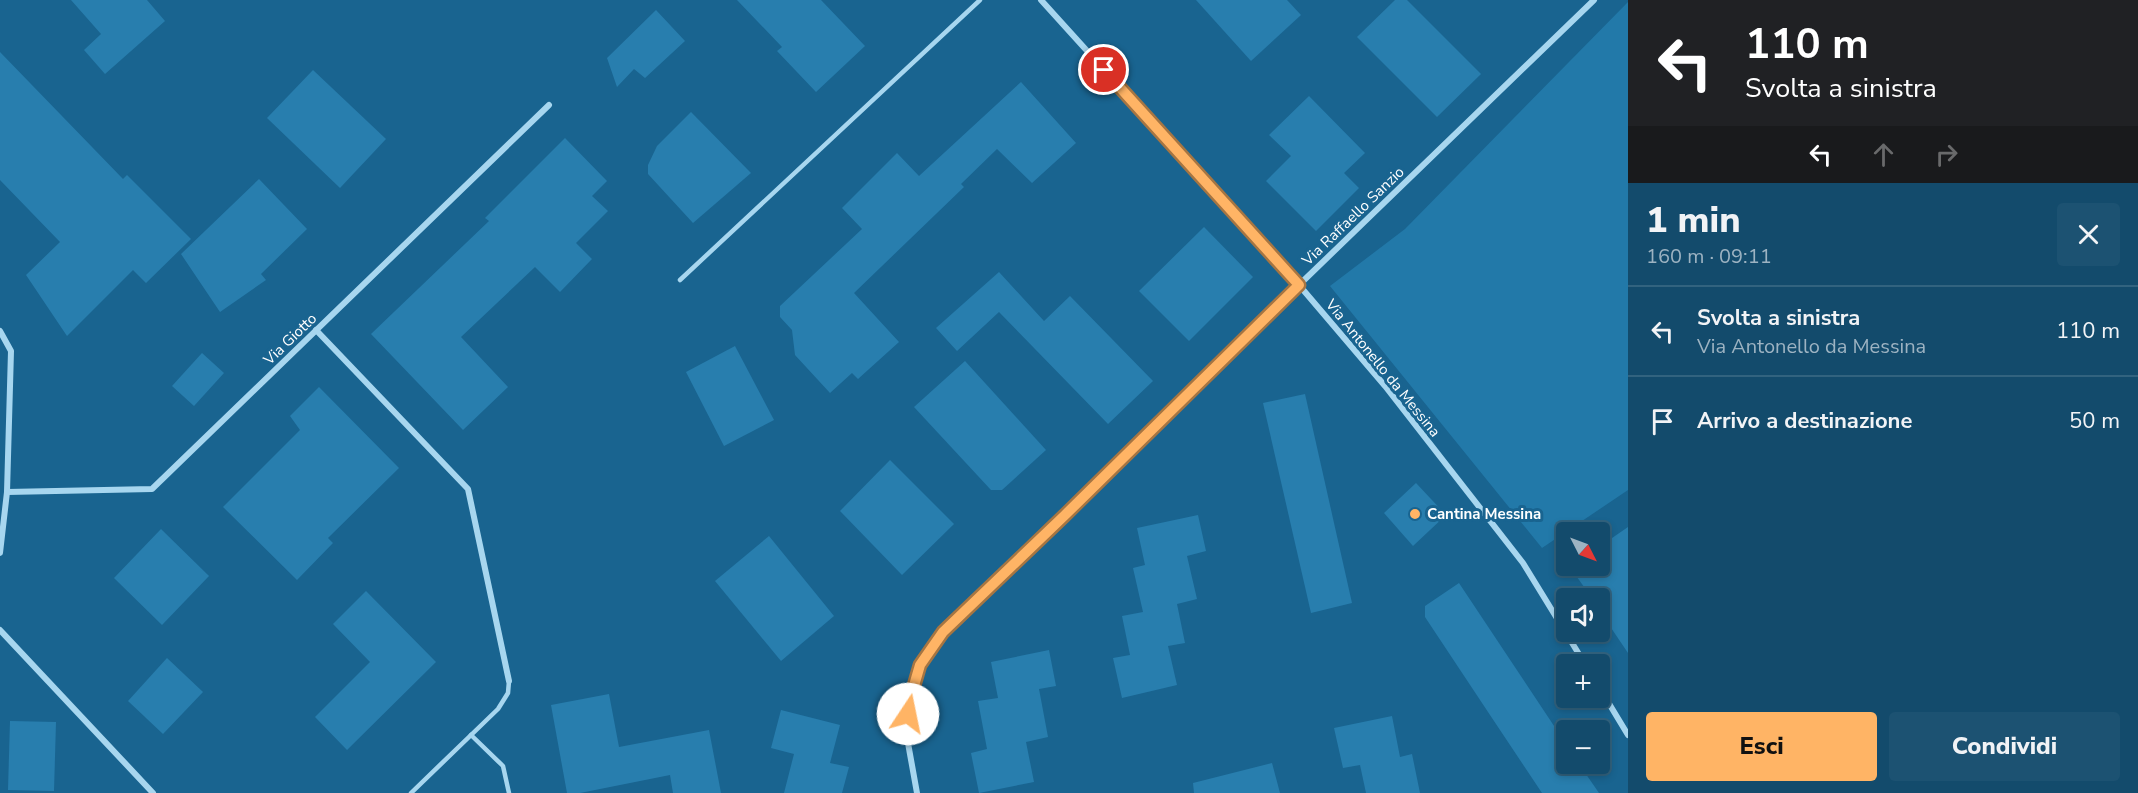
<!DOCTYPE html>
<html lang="it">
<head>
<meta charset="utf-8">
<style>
	:root { --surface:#134b6c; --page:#1c5272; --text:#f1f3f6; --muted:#9db3c2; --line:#32637f; --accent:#ffb465 }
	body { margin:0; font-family:"Nunito Sans",sans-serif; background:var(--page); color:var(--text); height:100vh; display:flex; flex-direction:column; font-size:22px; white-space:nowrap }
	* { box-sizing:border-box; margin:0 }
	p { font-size:20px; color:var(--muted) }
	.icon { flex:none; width:33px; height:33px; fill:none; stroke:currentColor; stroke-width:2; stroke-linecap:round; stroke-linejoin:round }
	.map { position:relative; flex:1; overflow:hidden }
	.drawer { display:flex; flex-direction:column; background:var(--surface); width:510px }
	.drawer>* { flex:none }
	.banner { background:#202124; color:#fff; overflow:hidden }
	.needle { width:39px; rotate:132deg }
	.tools { position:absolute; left:1556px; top:522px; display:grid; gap:12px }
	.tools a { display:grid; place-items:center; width:54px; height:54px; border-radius:6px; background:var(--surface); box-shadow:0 3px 9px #0003,0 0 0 2px var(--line); font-size:30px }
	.pin { position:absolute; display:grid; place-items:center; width:51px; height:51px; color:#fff; margin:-26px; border:3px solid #fff; border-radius:50%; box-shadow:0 2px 6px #0007 }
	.me { position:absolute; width:66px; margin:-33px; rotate:11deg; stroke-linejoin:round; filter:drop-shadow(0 0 4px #0008) }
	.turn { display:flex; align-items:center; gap:21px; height:126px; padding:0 18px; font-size:27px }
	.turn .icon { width:78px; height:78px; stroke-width:2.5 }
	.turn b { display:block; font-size:42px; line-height:51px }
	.lanes { display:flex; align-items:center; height:57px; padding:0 18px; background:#0003; justify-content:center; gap:30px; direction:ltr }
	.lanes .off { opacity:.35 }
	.round { display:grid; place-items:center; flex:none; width:63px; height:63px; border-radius:6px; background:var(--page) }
	.summary { display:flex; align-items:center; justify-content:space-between; height:102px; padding:0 18px }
	h1 { font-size:36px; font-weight:800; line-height:45px }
	.action { display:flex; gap:12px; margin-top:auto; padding:12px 18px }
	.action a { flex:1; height:69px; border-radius:6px; background:var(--accent); color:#111; font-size:24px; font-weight:800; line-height:69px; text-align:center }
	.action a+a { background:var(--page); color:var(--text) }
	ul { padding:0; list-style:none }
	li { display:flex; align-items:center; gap:18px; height:90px; padding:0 18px; border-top:2px solid var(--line) }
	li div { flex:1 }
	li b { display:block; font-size:22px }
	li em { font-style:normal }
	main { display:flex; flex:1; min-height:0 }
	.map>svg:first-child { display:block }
	.green { fill:#2279a9 }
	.building { fill:#287eae }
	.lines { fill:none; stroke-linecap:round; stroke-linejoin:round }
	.lane { stroke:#a7d6ef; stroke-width:4.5 }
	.street { stroke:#a7d6ef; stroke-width:6 }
	.route-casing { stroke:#a67542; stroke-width:15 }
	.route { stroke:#ffb465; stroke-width:10 }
	.poi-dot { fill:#ffb465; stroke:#196490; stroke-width:2 }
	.labels { text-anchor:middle; stroke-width:6; stroke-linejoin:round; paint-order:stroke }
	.street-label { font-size:15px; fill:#fff; stroke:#196490 }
	.poi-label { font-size:15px; font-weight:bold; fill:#fff; stroke:#196490; text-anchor:start }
</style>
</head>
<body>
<main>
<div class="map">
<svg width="1628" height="793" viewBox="0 0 1628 793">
	<rect width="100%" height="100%" fill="#196490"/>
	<!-- green -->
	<path class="green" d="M 1628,2 L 1628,490 L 1542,548 L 1330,286 L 1405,229 Z"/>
	<!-- building -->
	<g class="building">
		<path d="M 71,0 L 147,0 L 165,21 L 105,74 L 84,50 L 101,34 Z"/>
		<path d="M 737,0 L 821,0 L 865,46 L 816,92 L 777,51 L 782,47 Z"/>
		<path d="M 1196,0 L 1287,0 L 1301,15 L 1251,61 Z"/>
		<path d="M 1395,0 L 1407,0 L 1481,74 L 1437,117 L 1357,37 Z"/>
		<path d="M 656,10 L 685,41 L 645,78 L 634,69 L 617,87 L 607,58 Z"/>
		<path d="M 0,52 L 123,179 L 127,175 L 191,239 L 146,283 L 133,270 L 67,336 L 26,275 L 60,242 L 0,180 Z"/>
		<path d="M 313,70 L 386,139 L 340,188 L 267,118 Z"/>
		<path d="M 1021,82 L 1076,143 L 1032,183 L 997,149 L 961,184 L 964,187 L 854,293 L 899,342 L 858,379 L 852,373 L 830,393 L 795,355 L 792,330 L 780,317 L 780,306 L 862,229 L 842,208 L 897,153 L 919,176 Z"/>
		<path d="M 1309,96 L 1365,153 L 1344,173 L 1359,188 L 1316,231 L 1266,181 L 1291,156 L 1269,135 Z"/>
		<path d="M 691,112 L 751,173 L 693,223 L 648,174 L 648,165 L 657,146 Z"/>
		<path d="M 565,138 L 607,181 L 592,196 L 608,211 L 576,243 L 592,259 L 560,292 L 535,267 L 461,337 L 508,387 L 463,430 L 371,334 L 489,221 L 485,218 Z"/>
		<path d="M 259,179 L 307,229 L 261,274 L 266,280 L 220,312 L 181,254 Z"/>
		<path d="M 1204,227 L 1253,277 L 1189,341 L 1139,291 Z"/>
		<path d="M 999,272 L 1044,321 L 1070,296 L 1153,381 L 1108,424 L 999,312 L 957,351 L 936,328 Z"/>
		<path d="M 735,346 L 774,420 L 724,446 L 686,372 Z"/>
		<path d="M 202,353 L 224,373 L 194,406 L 172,386 Z"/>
		<path d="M 965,361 L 1046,450 L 1002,490 L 991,490 L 914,407 Z"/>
		<path d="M 319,387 L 399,468 L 328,538 L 333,543 L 297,580 L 223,507 L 300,430 L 290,416 Z"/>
		<path d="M 1305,394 L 1352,603 L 1311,613 L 1263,403 Z"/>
		<path d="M 890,460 L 954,524 L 902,575 L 840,511 Z"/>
		<path d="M 1416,483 L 1446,515 L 1413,546 L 1384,513 Z"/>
		<path d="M 1198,515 L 1206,551 L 1187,556 L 1197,599 L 1177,604 L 1185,643 L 1168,646 L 1177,685 L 1122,698 L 1113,658 L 1130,655 L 1122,616 L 1143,612 L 1133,568 L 1145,565 L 1137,528 Z"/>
		<path d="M 1628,527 L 1628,653 L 1599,610 L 1599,598 L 1592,598 L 1569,566 L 1599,566 L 1599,547 Z"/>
		<path d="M 161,529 L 209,576 L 162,625 L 114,578 Z"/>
		<path d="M 769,536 L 834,616 L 781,661 L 715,581 Z"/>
		<path d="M 1459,583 L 1566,744 L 1566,764 L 1579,764 L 1599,793 L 1542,793 L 1488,712 L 1425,617 L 1425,606 Z"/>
		<path d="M 366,591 L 436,662 L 347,750 L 315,717 L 370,662 L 333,624 Z"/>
		<path d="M 1049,650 L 1056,686 L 1039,689 L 1048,737 L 1026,742 L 1034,782 L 979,793 L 971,753 L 987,749 L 978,701 L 998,698 L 991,662 Z"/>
		<path d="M 167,658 L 203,692 L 163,734 L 128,701 Z"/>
		<path d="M 609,694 L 619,747 L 709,730 L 721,793 L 673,793 L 670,775 L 580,793 L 567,793 L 551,705 Z"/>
		<path d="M 781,710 L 840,725 L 830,763 L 849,767 L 842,793 L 784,793 L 794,754 L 771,748 Z"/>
		<path d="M 1392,716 L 1400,757 L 1412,754 L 1420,793 L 1366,793 L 1360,765 L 1343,768 L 1334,728 Z"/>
		<path d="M 10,721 L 56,722 L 54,791 L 8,790 Z"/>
		<path d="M 1272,763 L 1280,793 L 1194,793 L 1193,783 Z"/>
	</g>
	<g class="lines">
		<!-- lane -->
		<g class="lane">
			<path d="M 680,280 L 980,0"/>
			<path d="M 471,735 L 503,766 L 509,793"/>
			<path d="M 411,793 L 498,709 L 508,693 L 509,681"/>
		</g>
		<!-- street -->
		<g class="street">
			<path d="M 1041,0 L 1299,285 L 1385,386 L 1523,563 L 1585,664"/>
			<path d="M 316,330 L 468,489 L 509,681"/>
			<path d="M 0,331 L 11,351 L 7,492 L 0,553"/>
			<path d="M 7,492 L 152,489 L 549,105"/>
			<path d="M 0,630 L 153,793"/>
			<path d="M 1599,687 L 1628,735"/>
			<path d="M 917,793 L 906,732 L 911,696 L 920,665 L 943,632 L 1064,516 L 1299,285 L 1594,0"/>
		</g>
	</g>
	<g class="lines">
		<defs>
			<path id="route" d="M 908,714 L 911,696 L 920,665 L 943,632 L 1064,516 L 1299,285 L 1104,70"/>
		</defs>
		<!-- route casing -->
		<use href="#route" class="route-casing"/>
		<!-- route -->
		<use href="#route" class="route"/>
	</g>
	<!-- markers -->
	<circle class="poi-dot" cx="1415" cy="514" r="6"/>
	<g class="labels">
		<!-- street labels -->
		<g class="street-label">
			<text transform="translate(1353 216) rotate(-44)" y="5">Via Raffaello Sanzio</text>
			<text transform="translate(290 339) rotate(-44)" y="5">Via Giotto</text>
			<text transform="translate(1383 368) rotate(51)" y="5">Via Antonello da Messina</text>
		</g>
		<!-- poi labels -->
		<g class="poi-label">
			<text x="1427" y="519">Cantina Messina</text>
		</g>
	</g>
</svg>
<div class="tools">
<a><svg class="needle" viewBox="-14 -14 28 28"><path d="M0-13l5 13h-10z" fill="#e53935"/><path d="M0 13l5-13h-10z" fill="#9db3c2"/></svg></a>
<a><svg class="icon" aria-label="sound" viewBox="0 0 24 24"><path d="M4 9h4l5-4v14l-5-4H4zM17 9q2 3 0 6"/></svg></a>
<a>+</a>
<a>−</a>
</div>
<div class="pin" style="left:1104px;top:70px;background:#d93025"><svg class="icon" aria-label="arrive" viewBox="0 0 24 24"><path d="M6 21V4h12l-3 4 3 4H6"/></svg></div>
<svg class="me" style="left:908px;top:714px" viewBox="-20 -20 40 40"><circle r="19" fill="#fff"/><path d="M0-13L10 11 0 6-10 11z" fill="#ffb465"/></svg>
</div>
<section class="drawer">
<div class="banner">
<div class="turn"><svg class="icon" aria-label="left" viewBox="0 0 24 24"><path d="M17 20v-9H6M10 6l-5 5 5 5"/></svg><div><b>110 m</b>Svolta a sinistra</div></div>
<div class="lanes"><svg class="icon" aria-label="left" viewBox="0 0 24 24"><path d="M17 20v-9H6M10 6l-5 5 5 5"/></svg><svg class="icon off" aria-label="ahead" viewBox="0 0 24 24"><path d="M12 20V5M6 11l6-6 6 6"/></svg><svg class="icon off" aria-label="right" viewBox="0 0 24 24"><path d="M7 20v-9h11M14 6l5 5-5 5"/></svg></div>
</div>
<div class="summary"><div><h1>1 min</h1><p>160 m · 09:11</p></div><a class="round"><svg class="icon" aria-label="close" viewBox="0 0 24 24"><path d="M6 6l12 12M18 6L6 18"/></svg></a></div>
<ul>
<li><svg class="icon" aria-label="left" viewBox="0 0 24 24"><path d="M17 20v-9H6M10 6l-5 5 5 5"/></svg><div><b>Svolta a sinistra</b><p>Via Antonello da Messina</p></div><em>110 m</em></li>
<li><svg class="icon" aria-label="arrive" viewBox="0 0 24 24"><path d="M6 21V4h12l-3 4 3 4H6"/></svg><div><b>Arrivo a destinazione</b></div><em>50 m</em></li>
</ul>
<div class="action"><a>Esci</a><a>Condividi</a></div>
</section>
</main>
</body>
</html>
